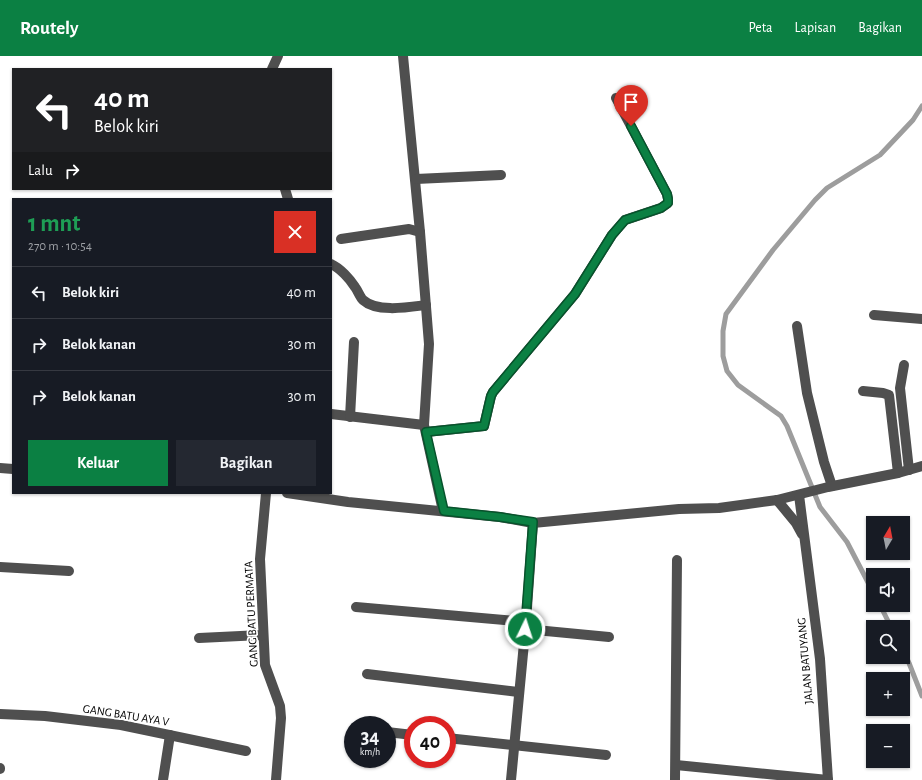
<!DOCTYPE html>
<html lang="id">
<head>
<meta charset="utf-8">
<style>
	:root { --surface:#171b24; --page:#242831; --text:#f1f3f6; --muted:#9ea1a6; --line:#363941; --accent:#0b8043 }
	body { margin:0; font-family:"Alegreya Sans",sans-serif; background:var(--page); color:var(--text); height:100vh; display:flex; flex-direction:column; font-size:15px; white-space:nowrap }
	* { box-sizing:border-box; margin:0 }
	p { font-size:13px; color:var(--muted) }
	.icon { flex:none; width:22px; height:22px; fill:none; stroke:currentColor; stroke-width:2; stroke-linecap:round; stroke-linejoin:round }
	.map { position:relative; flex:1; overflow:hidden }
	.sheet { position:absolute; left:12px; top:142px; width:320px; height:296px; display:flex; flex-direction:column; background:var(--surface); border-radius:0px; box-shadow:0 1px 3px #0004 }
	.sheet>* { flex:none }
	.guide { position:absolute; left:12px; top:12px; width:320px; height:122px; border-radius:0px; box-shadow:0 1px 3px #0004; background:#202124; color:#fff; overflow:hidden }
	.needle { width:26px; rotate:10deg }
	.tools { position:absolute; left:866px; top:460px; display:grid; gap:8px }
	.tools a { display:grid; place-items:center; width:44px; height:44px; border-radius:0px; background:var(--surface); box-shadow:0 1px 3px #0004; font-size:20px }
	.speed { position:absolute; left:344px; top:660px; display:flex; gap:8px; font-size:20px; font-weight:700; text-align:center }
	.speed>* { display:grid; place-content:center; width:52px; height:52px; border-radius:50%; background:var(--surface); box-shadow:0 1px 3px #0004; line-height:1 }
	.speed small { font-size:10px; font-weight:400 }
	.speed .limit { border:6px solid #d22; background:#fff; color:#111 }
	.pin { position:absolute; display:grid; place-items:center; width:34px; height:34px; color:#fff; margin:-41px -17px; border-radius:50% 50% 50% 0; rotate:-45deg; box-shadow:0 0 4px #0007 }
	.pin .icon { rotate:45deg }
	.me { position:absolute; width:44px; margin:-22px; rotate:4deg; stroke-linejoin:round; filter:drop-shadow(0 0 3px #0008) }
	.turn { display:flex; align-items:center; gap:14px; height:84px; padding:0 16px; font-size:18px }
	.turn .icon { width:52px; height:52px; stroke-width:2.5 }
	.turn b { display:block; font-size:28px; line-height:34px }
	.then { display:flex; align-items:center; height:38px; padding:0 16px; background:#0003; gap:8px; font-size:15px }
	.round { display:grid; place-items:center; flex:none; width:42px; height:42px; border-radius:0px; background:var(--page) }
	.overview { display:flex; align-items:center; justify-content:space-between; height:68px; padding:0 16px }
	h1 { font-size:24px; font-weight:700; line-height:30px; color:#1e9e55 }
	.action { display:flex; gap:8px; margin-top:auto; padding:8px 16px }
	.action a { flex:1; height:46px; border-radius:0px; background:var(--accent); color:#fff; font-size:16px; font-weight:700; line-height:46px; text-align:center }
	.action a+a { background:var(--page); color:var(--text) }
	ul { padding:0; list-style:none }
	li { display:flex; align-items:center; gap:12px; height:52px; padding:0 16px; border-top:1px solid var(--line) }
	li div { flex:1 }
	li b { display:block; font-size:15px }
	li em { font-style:normal }
	header { display:flex; align-items:center; gap:24px; box-sizing:border-box; height:56px; padding:0 20px; background:var(--accent); color:#fff }
	header strong { font-size:19px }
	nav { display:flex; gap:22px; margin-inline-start:auto; font-size:14px }
	.map>svg:first-child { display:block }
	.lines { fill:none; stroke-linecap:round; stroke-linejoin:round }
	.stream { stroke:#9d9d9d; stroke-width:5 }
	.minor { stroke:#4f4f4f; stroke-width:10 }
	.route-casing { stroke:#07532c; stroke-width:10 }
	.route { stroke:#0b8043; stroke-width:7 }
	.labels { text-anchor:middle; stroke-width:3.5; stroke-linejoin:round; paint-order:stroke }
	.street-label { font-size:12px; fill:#000; stroke:#fff }
</style>
</head>
<body>
<header>
<strong>Routely</strong>
<nav><a>Peta</a><a>Lapisan</a><a>Bagikan</a></nav>
</header>
<div class="map">
<svg width="922" height="724" viewBox="0 0 922 724">
	<rect width="100%" height="100%" fill="#fff"/>
	<g class="lines">
		<!-- stream -->
		<g class="stream">
			<path d="M 873,536 L 847,486 L 820,451 L 787,370 L 781,360 L 738,329 L 727,315 L 723,300 L 723,275 L 726,258 L 773,194 L 815,144 L 827,132 L 880,99 L 913,64 L 922,50"/>
			<path d="M 880,549 L 891,571"/>
			<path d="M 903,594 L 909,607 L 922,640"/>
		</g>
		<!-- minor -->
		<g class="minor">
			<path d="M 403,0 L 420,176 L 429,288 L 424,369 L 443,455"/>
			<path d="M 272,13 L 278,0"/>
			<path d="M 416,123 L 501,119"/>
			<path d="M 285,133 L 288,143"/>
			<path d="M 341,183 L 409,173 L 420,176"/>
			<path d="M 331,208 C 340,212 350,223 355,231 C 358,235 360,241 363,244 C 377,257 410,251 426,249"/>
			<path d="M 874,259 L 922,263"/>
			<path d="M 797,270 L 807,337 L 824,406 L 832,430"/>
			<path d="M 904,309 L 900,332 L 909,414"/>
			<path d="M 863,335 L 883,337 L 889,339 L 898,417"/>
			<path d="M 331,358 L 424,369"/>
			<path d="M 350,361 L 354,286"/>
			<path d="M 426,376 L 484,370 L 491,340 L 493,336 L 575,238 L 612,179 L 625,164 L 661,152 L 668,147 L 668,143 L 667,138 L 616,42"/>
			<path d="M 0,412 L 13,413"/>
			<path d="M 266,437 L 260,503 L 265,609 L 280,650 L 281,662 L 276,724"/>
			<path d="M 287,437 L 348,446 L 500,461 L 533,467 L 679,453 L 719,452 L 777,444 L 828,431 L 898,417 L 922,410"/>
			<path d="M 799,439 L 820,603 L 828,724"/>
			<path d="M 777,444 L 796,467 L 802,478"/>
			<path d="M 0,511 L 69,515"/>
			<path d="M 356,551 L 526,566"/>
			<path d="M 525,573 L 609,581"/>
			<path d="M 199,582 L 263,579"/>
			<path d="M 367,618 L 518,636"/>
			<path d="M 0,658 L 45,660 L 121,669 L 246,695"/>
			<path d="M 387,676 L 413,679"/>
			<path d="M 447,682 L 606,699"/>
			<path d="M 676,709 L 828,724"/>
			<path d="M 0,713 L 0,712"/>
			<path d="M 163,724 L 170,679"/>
			<path d="M 511,724 L 526,566 L 533,467"/>
			<path d="M 675,724 L 677,504"/>
		</g>
	</g>
	<g class="lines">
		<defs>
			<path id="route" d="M 525,573 L 533,466 L 500,461 L 444,455 L 426,376 L 484,370 L 491,340 L 493,336 L 575,238 L 612,179 L 625,164 L 661,152 L 668,147 L 668,143 L 667,138 L 631,70"/>
		</defs>
		<!-- route casing -->
		<use href="#route" class="route-casing"/>
		<!-- route -->
		<use href="#route" class="route"/>
	</g>
	<g class="labels">
		<!-- street labels -->
		<g class="street-label">
			<text transform="translate(251 558) rotate(-93)" y="4">GANG BATU PERMATA</text>
			<text transform="translate(805 605) rotate(-95)" y="4">JALAN BATUYANG</text>
			<text transform="translate(126 659) rotate(9)" y="4">GANG BATU AYA V</text>
		</g>
	</g>
</svg>
<div class="tools">
<a><svg class="needle" viewBox="-14 -14 28 28"><path d="M0-13l5 13h-10z" fill="#e53935"/><path d="M0 13l5-13h-10z" fill="#9ea1a6"/></svg></a>
<a><svg class="icon" aria-label="sound" viewBox="0 0 24 24"><path d="M4 9h4l5-4v14l-5-4H4zM17 9q2 3 0 6"/></svg></a>
<a><svg class="icon" aria-label="search" viewBox="0 0 24 24"><circle cx="10" cy="10" r="6"/><path d="M15 15l6 6"/></svg></a>
<a>+</a>
<a>−</a>
</div>
<div class="speed"><div>34<small>km/h</small></div><div class="limit">40</div></div>
<div class="pin" style="left:631px;top:70px;background:#d93025"><svg class="icon" aria-label="arrive" viewBox="0 0 24 24"><path d="M6 21V4h12l-3 4 3 4H6"/></svg></div>
<svg class="me" style="left:525px;top:573px" viewBox="-20 -20 40 40"><circle r="17" fill="#0b8043" stroke="#fff" stroke-width="3"/><path d="M0-11L8 9 0 5-8 9z" fill="#fff"/></svg>
<div class="guide">
<div class="turn"><svg class="icon" aria-label="left" viewBox="0 0 24 24"><path d="M17 20v-9H6M10 6l-5 5 5 5"/></svg><div><b>40 m</b>Belok kiri</div></div>
<div class="then">Lalu<svg class="icon" aria-label="right" viewBox="0 0 24 24"><path d="M7 20v-9h11M14 6l5 5-5 5"/></svg></div>
</div>
<section class="sheet">
<div class="overview"><div><h1>1 mnt</h1><p>270 m · 10:54</p></div><a class="round" style="background:#d93025;color:#fff"><svg class="icon" aria-label="close" viewBox="0 0 24 24"><path d="M6 6l12 12M18 6L6 18"/></svg></a></div>
<ul>
<li><svg class="icon" aria-label="left" viewBox="0 0 24 24"><path d="M17 20v-9H6M10 6l-5 5 5 5"/></svg><div><b>Belok kiri</b></div><em>40 m</em></li>
<li><svg class="icon" aria-label="right" viewBox="0 0 24 24"><path d="M7 20v-9h11M14 6l5 5-5 5"/></svg><div><b>Belok kanan</b></div><em>30 m</em></li>
<li><svg class="icon" aria-label="right" viewBox="0 0 24 24"><path d="M7 20v-9h11M14 6l5 5-5 5"/></svg><div><b>Belok kanan</b></div><em>30 m</em></li>
</ul>
<div class="action"><a>Keluar</a><a>Bagikan</a></div>
</section>
</div>
</body>
</html>
